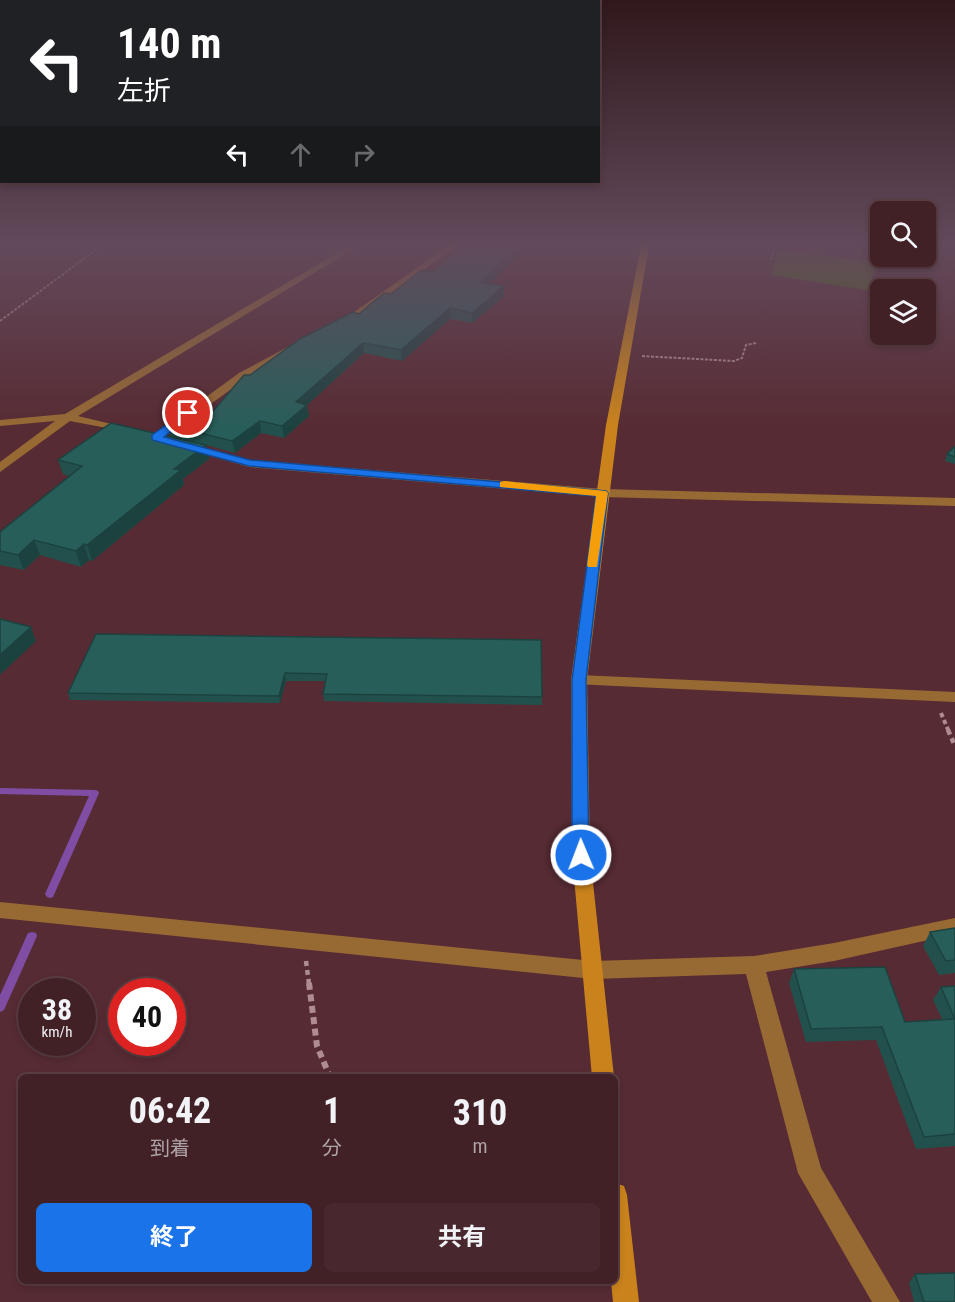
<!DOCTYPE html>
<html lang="ja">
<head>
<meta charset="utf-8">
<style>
	:root { --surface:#412026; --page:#48282e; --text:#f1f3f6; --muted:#aea3a7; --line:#5a3e43; --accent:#1a73e8 }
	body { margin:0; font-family:"Roboto Condensed","Noto Sans JP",sans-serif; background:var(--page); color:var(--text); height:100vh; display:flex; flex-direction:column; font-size:22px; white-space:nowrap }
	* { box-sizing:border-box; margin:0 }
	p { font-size:20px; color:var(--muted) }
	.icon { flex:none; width:33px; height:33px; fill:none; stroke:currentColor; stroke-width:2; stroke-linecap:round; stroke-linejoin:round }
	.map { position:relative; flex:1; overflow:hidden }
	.details { position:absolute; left:18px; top:1074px; width:600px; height:210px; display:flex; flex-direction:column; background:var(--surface); border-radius:9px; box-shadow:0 3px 9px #0003,0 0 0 2px var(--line) }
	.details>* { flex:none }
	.banner { position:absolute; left:0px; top:0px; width:600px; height:183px; box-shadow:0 3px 9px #0003,0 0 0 2px var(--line); background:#202124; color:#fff; overflow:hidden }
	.buttons { position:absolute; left:870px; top:201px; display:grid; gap:12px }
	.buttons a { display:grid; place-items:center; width:66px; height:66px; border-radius:9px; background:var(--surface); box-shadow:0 3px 9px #0003,0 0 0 2px var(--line); font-size:30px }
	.speed { position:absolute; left:18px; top:978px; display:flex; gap:12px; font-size:30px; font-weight:700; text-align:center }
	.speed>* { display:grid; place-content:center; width:78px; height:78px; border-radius:50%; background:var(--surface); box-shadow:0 3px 9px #0003,0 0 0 2px var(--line); line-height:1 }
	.speed small { font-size:15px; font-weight:400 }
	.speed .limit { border:9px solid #d22; background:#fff; color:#111 }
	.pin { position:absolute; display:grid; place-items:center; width:51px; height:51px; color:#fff; margin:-26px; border:3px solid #fff; border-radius:50%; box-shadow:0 2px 6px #0007 }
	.me { position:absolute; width:66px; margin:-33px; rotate:359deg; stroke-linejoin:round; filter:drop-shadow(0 0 4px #0008) }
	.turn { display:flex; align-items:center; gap:21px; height:126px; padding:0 18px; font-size:27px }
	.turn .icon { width:78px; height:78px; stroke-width:2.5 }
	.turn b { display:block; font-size:42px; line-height:51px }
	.lanes { display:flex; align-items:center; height:57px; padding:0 18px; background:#0003; justify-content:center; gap:30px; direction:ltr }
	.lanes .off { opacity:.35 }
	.eta { display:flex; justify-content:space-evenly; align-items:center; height:102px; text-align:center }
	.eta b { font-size:36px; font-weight:700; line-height:42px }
	.button { display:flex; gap:12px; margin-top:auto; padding:12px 18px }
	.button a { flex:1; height:69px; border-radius:9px; background:var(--accent); color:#fff; font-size:24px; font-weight:700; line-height:69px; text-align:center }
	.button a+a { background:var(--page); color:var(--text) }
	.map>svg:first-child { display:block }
	.green { fill:#476817 }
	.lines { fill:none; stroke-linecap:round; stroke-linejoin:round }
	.stream { fill:#804da5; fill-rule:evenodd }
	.path-far3 { stroke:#ae8c91; stroke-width:2; stroke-dasharray:3 1.5; stroke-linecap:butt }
	.path-far2 { stroke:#ae8c91; stroke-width:4; stroke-dasharray:4.5 3; stroke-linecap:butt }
	.path-far1 { stroke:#ae8c91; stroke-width:4.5; stroke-dasharray:5 4; stroke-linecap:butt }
	.path { stroke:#ae8c91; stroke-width:6; stroke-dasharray:7 4.5; stroke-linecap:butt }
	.street { fill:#976a34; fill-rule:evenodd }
	.secondary { fill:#ca831c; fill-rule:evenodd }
	.wall { fill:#22514d }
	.shaded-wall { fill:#1c423f }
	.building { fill:#285e5a; stroke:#1c423f; stroke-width:1.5 }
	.route { fill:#1a73e8; stroke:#114b97; stroke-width:1.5 }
	.slow { fill:#f59e0b }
</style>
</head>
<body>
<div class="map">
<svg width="955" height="1302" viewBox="0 0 955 1302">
	<rect width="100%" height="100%" fill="#572b33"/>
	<!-- green -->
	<path class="green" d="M 778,250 L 878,262 L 867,290 L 771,275 Z"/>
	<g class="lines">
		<!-- stream -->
		<g class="stream">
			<path d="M 0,788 L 95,790 L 98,791 L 99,793 L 53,897 L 50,898 L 47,897 L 45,894 L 89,796 L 0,794 Z"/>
			<path d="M 32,932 L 36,933 L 37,936 L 4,1010 L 0,1012 L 0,995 L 28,933 Z"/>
		</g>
		<!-- path-far3 -->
		<g class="path-far3">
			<path d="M 771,260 L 775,246"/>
			<path d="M 0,321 L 101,246"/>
			<path d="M 642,356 L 734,361 L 742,358 L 746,345 L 756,343"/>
		</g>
		<!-- path-far2 -->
		<path class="path-far2" d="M 941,713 L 949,732"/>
		<!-- path-far1 -->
		<g class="path-far1">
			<path d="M 948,730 L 955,746"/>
			<path d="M 306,961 L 309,984"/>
		</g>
		<!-- path -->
		<path class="path" d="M 309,983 L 317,1046 L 330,1077"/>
		<!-- street -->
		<g class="street">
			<path d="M 349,246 L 359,246 L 78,416 L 128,428 L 128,432 L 70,421 L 0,472 L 0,462 L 55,421 L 0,426 L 0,420 L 65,414 Z"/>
			<path d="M 448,246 L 457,246 L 346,326 L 340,326 L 340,322 Z"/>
			<path d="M 299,341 L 302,342 L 302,346 L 247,378 L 160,440 L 152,440 L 150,438 L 239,373 Z"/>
			<path d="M 188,443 L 250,460 L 602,489 L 955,498 L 955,506 L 602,497 L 249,467 L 184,448 L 182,446 Z"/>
			<path d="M 579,675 L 955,692 L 955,702 L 574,684 L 571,680 Z"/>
			<path d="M 0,902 L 593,961 L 754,956 L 834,943 L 955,918 L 955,934 L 834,961 L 766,972 L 821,1168 L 900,1302 L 872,1302 L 798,1173 L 746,974 L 593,979 L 0,918 Z"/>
		</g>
		<!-- secondary -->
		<g class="secondary">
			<path d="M 641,246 L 649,246 L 618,425 L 587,680 L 590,855 L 614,1077 L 592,1077 L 572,855 L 571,680 L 606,425 Z"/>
			<path d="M 615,1183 L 624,1186 L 627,1195 L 639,1302 L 613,1302 L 611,1281 L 615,1281 Z"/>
		</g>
	</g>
	<!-- wall -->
	<g class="wall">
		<path d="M 461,246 L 537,246 L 533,250 L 526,249 L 490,283 L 504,296 L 472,323 L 450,319 L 402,361 L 364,353 L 307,405 L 309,416 L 284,438 L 261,433 L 235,453 L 206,445 L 209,459 L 183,479 L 184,485 L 92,561 L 89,560 L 81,567 L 40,555 L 24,570 L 0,565 L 0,532 L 69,476 L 63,474 L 58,460 L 170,436 L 168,425 L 209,416 L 250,375 L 359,314 L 391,294 L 433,272 Z"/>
		<path d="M 955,446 L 955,464 L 945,461 L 947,454 Z"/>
		<path d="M 96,634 L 542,697 L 542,705 L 324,701 L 323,694 L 325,681 L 286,681 L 280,703 L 70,700 L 68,693 Z"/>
		<path d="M 955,928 L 955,973 L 939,975 L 923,946 L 930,932 Z"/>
		<path d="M 794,969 L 905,1022 L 942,1019 L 933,1000 L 941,987 L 955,986 L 955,1146 L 916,1149 L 876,1040 L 806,1042 L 789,983 Z"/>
		<path d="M 915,1274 L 955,1302 L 914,1302 L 909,1283 Z"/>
	</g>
	<!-- shaded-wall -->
	<g class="shaded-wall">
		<path d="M 519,246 L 526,246 L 526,249 L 481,291 L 481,282 Z"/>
		<path d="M 504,286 L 504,296 L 472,323 L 472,313 Z"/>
		<path d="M 450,308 L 450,319 L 402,361 L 401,350 Z"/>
		<path d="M 363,343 L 364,353 L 307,405 L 309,416 L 284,438 L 282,426 L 296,402 Z"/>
		<path d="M 260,421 L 261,433 L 235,453 L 232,441 Z"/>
		<path d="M 206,445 L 209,459 L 183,479 L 184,485 L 92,561 L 87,545 L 174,469 Z"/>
		<path d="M 34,540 L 40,555 L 24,570 L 18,555 Z"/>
		<path d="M 84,544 L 89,560 L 81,567 L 76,551 Z"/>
		<path d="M 31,627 L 36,641 L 0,675 L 0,655 Z"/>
		<path d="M 285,673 L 286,681 L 280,703 L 279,696 Z"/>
	</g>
	<!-- building -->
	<g class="building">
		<path d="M 461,246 L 519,246 L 481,282 L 504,286 L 472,313 L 450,308 L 401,350 L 363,343 L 296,402 L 307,405 L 282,426 L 260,421 L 232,441 L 168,425 L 185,413 L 209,416 L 244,375 L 250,375 L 300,339 L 353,312 L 359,314 L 384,293 L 391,294 L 422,270 L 433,272 Z"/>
		<path d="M 111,423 L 206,445 L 174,469 L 181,470 L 87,545 L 84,544 L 76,551 L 34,540 L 18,555 L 0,551 L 0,532 L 82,466 L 58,460 Z"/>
		<path d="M 955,446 L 955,457 L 947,454 Z"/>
		<path d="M 0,619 L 31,627 L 0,655 Z"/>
		<path d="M 96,634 L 541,640 L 542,697 L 323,694 L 327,674 L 285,673 L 279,696 L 68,693 Z"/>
		<path d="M 955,928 L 955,960 L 946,961 L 930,932 Z"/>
		<path d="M 885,967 L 905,1022 L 955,1019 L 941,987 L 955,986 L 955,1134 L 924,1137 L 882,1027 L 811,1029 L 794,969 Z"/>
		<path d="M 955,1273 L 955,1302 L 924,1302 L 915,1274 Z"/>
	</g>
	<!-- sky -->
	<linearGradient id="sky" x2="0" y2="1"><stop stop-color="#30181c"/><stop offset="0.57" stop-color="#634a5b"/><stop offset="1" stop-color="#634a5b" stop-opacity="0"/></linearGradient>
	<rect width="955" height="428" fill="url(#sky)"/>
	<!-- route -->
	<path class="route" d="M 188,410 L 193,413 L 192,415 L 164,437 L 250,460 L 606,491 L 608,493 L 586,680 L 589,855 L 587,860 L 581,862 L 575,860 L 572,855 L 572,680 L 596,496 L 249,466 L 152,440 L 152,435 Z"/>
	<!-- slow -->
	<path class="slow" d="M 504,481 L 606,491 L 608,493 L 597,567 L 588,567 L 587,565 L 596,496 L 500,487 L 500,482 Z"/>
</svg>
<div class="buttons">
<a><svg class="icon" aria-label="search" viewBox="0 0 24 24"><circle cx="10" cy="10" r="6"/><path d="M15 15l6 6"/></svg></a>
<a><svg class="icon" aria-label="layers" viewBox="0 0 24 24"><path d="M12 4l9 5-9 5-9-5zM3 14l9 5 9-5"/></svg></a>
</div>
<div class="speed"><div>38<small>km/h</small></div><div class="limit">40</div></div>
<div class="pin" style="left:188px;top:413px;background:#d93025"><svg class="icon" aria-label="arrive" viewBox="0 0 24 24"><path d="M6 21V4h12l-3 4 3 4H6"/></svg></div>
<svg class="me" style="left:581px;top:855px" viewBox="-20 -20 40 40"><circle r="17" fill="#1a73e8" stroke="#fff" stroke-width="3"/><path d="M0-11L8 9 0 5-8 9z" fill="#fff"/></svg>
<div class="banner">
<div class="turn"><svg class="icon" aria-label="left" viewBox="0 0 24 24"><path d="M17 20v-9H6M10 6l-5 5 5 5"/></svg><div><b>140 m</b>左折</div></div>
<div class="lanes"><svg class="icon" aria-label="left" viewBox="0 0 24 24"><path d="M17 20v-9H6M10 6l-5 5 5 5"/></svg><svg class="icon off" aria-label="ahead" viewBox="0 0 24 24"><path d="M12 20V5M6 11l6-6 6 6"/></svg><svg class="icon off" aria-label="right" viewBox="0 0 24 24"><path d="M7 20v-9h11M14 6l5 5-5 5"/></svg></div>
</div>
<section class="details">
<div class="eta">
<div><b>06:42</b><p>到着</p></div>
<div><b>1</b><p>分</p></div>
<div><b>310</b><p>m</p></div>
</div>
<div class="button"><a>終了</a><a>共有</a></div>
</section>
</div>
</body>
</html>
